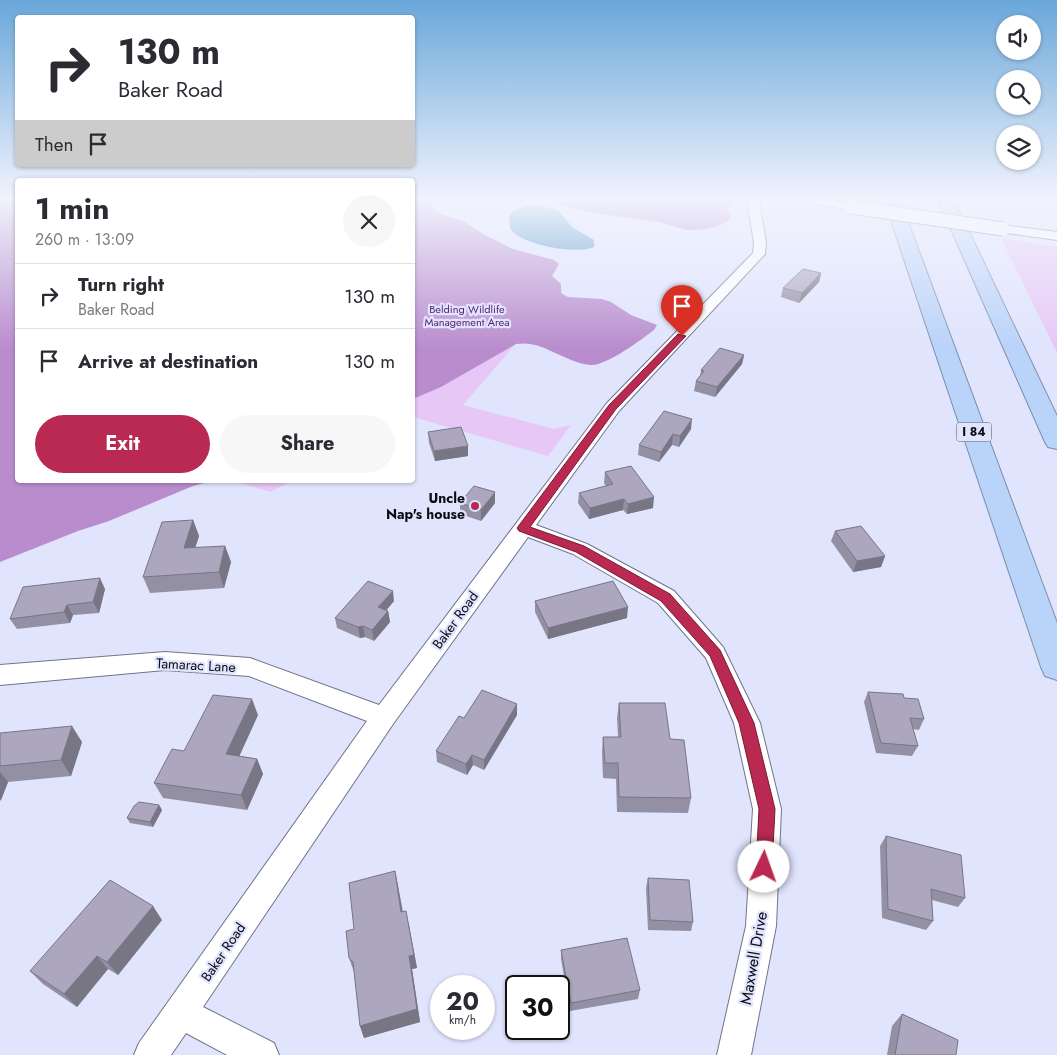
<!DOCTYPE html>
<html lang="en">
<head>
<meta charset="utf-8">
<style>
	:root { --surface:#fff; --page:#f7f7f7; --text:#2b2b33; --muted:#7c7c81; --line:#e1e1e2; --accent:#b92951 }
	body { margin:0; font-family:Jost,sans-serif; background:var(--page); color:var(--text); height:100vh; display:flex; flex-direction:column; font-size:19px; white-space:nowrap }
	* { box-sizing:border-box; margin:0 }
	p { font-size:16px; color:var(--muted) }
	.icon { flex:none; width:28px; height:28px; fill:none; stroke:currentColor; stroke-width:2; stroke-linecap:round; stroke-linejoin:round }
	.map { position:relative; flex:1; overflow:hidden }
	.panel { position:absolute; left:15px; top:178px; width:400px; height:305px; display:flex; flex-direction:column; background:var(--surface); border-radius:5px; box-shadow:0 1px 4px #0004 }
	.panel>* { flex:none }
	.banner { position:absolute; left:15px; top:15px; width:400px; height:152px; border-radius:5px; box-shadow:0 1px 4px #0004; background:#fff; color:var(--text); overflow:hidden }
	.tools { position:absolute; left:996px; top:15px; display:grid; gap:10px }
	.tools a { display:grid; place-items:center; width:45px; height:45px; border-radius:50%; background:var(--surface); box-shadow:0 1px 4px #0004; font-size:25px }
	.speed { position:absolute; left:430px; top:975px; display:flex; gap:10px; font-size:25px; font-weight:700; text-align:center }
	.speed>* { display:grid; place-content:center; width:65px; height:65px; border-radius:50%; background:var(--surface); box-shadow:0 1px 4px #0004; line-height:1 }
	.speed small { font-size:12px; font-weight:400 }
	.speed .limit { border:2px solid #111; border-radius:8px; background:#fff; color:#111 }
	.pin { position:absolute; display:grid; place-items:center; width:42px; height:42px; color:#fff; margin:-51px -21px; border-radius:50% 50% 50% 0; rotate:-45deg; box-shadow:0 0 5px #0007 }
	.pin .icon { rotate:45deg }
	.me { position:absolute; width:55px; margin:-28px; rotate:3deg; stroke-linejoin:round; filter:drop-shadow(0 0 4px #0008) }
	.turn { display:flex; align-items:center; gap:18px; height:105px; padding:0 20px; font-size:22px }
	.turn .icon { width:65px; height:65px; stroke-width:2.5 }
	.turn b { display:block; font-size:35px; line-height:42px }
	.then { display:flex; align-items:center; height:48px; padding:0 20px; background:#0003; gap:10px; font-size:19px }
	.round { display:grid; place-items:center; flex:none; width:52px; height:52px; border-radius:26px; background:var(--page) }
	.head { display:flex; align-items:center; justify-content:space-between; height:85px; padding:0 20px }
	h1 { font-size:30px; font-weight:700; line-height:38px }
	.cta { display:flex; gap:10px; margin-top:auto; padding:10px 20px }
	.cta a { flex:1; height:58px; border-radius:30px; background:var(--accent); color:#fff; font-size:20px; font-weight:700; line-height:58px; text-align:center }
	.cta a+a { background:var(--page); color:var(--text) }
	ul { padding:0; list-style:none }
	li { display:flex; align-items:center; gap:15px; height:65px; padding:0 20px; border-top:1px solid var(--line) }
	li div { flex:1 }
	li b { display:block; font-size:19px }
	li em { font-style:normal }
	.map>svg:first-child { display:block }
	.green { fill:#e7c7f5 }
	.forest { fill:#b98dcd }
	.water { fill:#4b93c3 }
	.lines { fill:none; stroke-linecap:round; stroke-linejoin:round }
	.minor-casing { stroke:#71748a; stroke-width:2 }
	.motorway-casing { stroke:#7c8da8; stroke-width:2 }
	.path { stroke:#9b9eb2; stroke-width:2; stroke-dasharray:3 2; stroke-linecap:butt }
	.minor { fill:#fff; fill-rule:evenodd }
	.motorway { fill:#bad3f9; fill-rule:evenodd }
	.minor-bridge-casing { stroke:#71748a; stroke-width:15; stroke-linecap:butt }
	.minor-bridge { stroke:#fff; stroke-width:13 }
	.wall { fill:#9490a3 }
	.shaded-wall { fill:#787585 }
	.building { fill:#aca7be; stroke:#787585 }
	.route { fill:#b92951; stroke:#781b35 }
	.poi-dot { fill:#b92951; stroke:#e0e4fd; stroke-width:2 }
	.labels { text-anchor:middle; stroke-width:4.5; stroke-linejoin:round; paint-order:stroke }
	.far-park-label { font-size:11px; fill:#59226f; stroke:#e0e4fd }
	.shield { fill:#e0e4fd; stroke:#4a4c59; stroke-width:1 }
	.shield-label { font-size:12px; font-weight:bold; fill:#0a0b13 }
	.poi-label { font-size:14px; font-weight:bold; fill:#0a0b13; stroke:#e0e4fd; text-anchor:end }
	.street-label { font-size:14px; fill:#0a0b13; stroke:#e0e4fd }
	.near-street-label { font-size:16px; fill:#0a0b13; stroke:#e0e4fd }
</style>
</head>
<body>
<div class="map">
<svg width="1057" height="1055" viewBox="0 0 1057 1055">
	<rect width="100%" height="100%" fill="#e0e4fd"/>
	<!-- green -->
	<g class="green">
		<path d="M 412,238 L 563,289 L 463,405 L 554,429 L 571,425 L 548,456 L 413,417 Z"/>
		<path d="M 1001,238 L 1057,247 L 1057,353 Z"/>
		<path d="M 231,480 L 293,480 L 270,492 Z"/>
	</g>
	<!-- forest -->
	<g class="forest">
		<path d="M 0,200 L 17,200 L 18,480 L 216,480 L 193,486 L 109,521 L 78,531 L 0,562 Z"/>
		<path d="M 413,200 L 425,200 L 432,204 L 435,210 L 439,213 L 465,222 L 483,234 L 513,249 L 554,260 L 559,264 L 552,276 L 561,284 L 561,293 L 568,297 L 602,299 L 611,302 L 631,315 L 657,325 L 654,330 C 642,339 605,367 590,365 C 577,364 565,357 553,352 C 541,346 531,342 516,344 L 441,387 L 413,399 Z"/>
		<path d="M 558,200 L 730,200 L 733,204 L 727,210 L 731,217 C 724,227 704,230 692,230 C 680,230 670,224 659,222 C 625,217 590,214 557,204 Z"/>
	</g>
	<!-- water -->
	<path class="water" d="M 527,206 L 542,206 L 559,211 L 572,227 L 594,240 L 594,247 C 577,255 524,245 512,231 C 509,227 510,221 509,216 L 515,210 Z"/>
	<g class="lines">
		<defs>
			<g id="minor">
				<path d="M 747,200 L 759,200 L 766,243 L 765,254 L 619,411 L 536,525 L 587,544 L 674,591 L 723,647 L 760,723 L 781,809 L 776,926 L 751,1055 L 717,1055 L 746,926 L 753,809 L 734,723 L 706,658 L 658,603 L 573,554 L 528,537 L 393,724 L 203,1007 L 274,1043 L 279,1055 L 227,1055 L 186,1033 L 171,1055 L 134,1055 L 139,1043 L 367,721 L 249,676 L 165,670 L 0,685 L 0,665 L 165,652 L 250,658 L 379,705 L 607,403 L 753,253 L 754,243 Z"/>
				<path d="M 803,200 L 832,200 L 856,205 L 858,207 L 852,210 L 808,203 Z"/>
				<path d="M 1003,225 L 1057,232 L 1057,240 L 999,232 L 997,229 Z"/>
			</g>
			<g id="motorway">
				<path d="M 884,200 L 900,200 L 1057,623 L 1057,680 L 1045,676 L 1041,667 Z"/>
				<path d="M 938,200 L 954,200 L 1057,416 L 1057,449 L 1048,447 L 1045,442 Z"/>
			</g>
		</defs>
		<!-- minor casing -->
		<use href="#minor" class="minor-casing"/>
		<!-- motorway casing -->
		<use href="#motorway" class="motorway-casing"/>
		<!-- path -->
		<g class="path">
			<path d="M 0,208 L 18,219"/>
			<path d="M 0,255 L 18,236"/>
			<path d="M 0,270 L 0,276"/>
		</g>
		<!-- minor -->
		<use href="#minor" class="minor"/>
		<!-- motorway -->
		<use href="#motorway" class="motorway"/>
		<defs>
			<path id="minor-bridge" d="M 852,207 L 1003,229"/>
		</defs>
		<!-- minor-bridge casing -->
		<use href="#minor-bridge" class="minor-bridge-casing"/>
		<!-- minor-bridge -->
		<use href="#minor-bridge" class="minor-bridge"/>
	</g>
	<!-- wall -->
	<g class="wall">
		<path d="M 821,273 L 819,282 L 799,303 L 781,297 L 783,288 Z"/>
		<path d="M 744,355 L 742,364 L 715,397 L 694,391 L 696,381 L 700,377 L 701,370 Z"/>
		<path d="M 691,429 L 679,447 L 672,445 L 659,462 L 638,455 L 639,445 Z"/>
		<path d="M 428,432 L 468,446 L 468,456 L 435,461 L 429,443 Z"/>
		<path d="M 605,472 L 653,508 L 627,514 L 623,510 L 589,519 L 578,503 L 579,493 L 606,486 L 604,483 Z"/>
		<path d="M 460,503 L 495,503 L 481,521 L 460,514 Z"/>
		<path d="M 193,520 L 199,536 L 195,548 L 225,546 L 231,562 L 224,588 L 150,593 L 143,577 Z"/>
		<path d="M 835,531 L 885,556 L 881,567 L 853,572 L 831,541 Z"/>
		<path d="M 105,589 L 99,613 L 73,615 L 70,623 L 17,629 L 10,619 Z"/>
		<path d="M 394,601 L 386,610 L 388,611 L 390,622 L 374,641 L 365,637 L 360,638 L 337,628 L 335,618 Z"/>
		<path d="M 535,601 L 627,618 L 548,639 L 535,612 Z"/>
		<path d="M 868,692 L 904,698 L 924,719 L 919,730 L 913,729 L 918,746 L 912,756 L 876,753 L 864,702 Z"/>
		<path d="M 619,703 L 670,739 L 691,798 L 688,813 L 617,812 L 616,779 L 603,778 L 602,752 L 603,737 L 618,737 L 617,718 Z"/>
		<path d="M 517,704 L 517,715 L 484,770 L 473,765 L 467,775 L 437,762 L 436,751 L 464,718 Z"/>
		<path d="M 258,715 L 239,756 L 257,759 L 263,774 L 247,810 L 163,798 L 154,783 L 184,751 Z"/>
		<path d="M 0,733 L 82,742 L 71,776 L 8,782 L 1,800 L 0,801 Z"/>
		<path d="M 159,805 L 162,810 L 153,827 L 130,823 L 127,818 Z"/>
		<path d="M 886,836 L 965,898 L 958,907 L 932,900 L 933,921 L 926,930 L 882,918 L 880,846 Z"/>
		<path d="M 395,871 L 398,886 L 403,912 L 409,925 L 417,968 L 412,969 L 420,1022 L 364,1038 L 360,1026 L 354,972 L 349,958 L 354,929 Z"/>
		<path d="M 648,878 L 693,922 L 691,931 L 648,930 L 646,888 Z"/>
		<path d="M 162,920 L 118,975 L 108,969 L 77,1007 L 43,984 L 30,971 Z"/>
		<path d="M 561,950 L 640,990 L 638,999 L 570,1011 L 561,959 Z"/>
		<path d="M 902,1014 L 956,1055 L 887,1055 L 892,1026 Z"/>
	</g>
	<!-- shaded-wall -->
	<g class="shaded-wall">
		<path d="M 821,273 L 819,282 L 799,303 L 802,293 Z"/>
		<path d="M 744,355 L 742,364 L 715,397 L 717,387 Z"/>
		<path d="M 692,419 L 691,429 L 679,447 L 680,436 Z"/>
		<path d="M 673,434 L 672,445 L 659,462 L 661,452 Z"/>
		<path d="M 468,446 L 468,456 L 435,461 L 434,451 Z"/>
		<path d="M 495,492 L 495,503 L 481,521 L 481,510 Z"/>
		<path d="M 654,497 L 653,508 L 627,514 L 628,504 Z"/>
		<path d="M 624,499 L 623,510 L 589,519 L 590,508 Z"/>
		<path d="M 193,520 L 199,536 L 190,564 L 184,548 Z"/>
		<path d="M 225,546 L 231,562 L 224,588 L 219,572 Z"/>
		<path d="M 885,556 L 881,567 L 853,572 L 857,561 Z"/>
		<path d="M 100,578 L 105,589 L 99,613 L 93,602 Z"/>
		<path d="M 393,591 L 394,601 L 380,618 L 378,607 Z"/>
		<path d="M 67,605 L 73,615 L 70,623 L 64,612 Z"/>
		<path d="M 628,607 L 627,618 L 548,639 L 548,628 Z"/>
		<path d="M 388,611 L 390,622 L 374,641 L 372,630 Z"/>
		<path d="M 363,626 L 365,637 L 360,638 L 358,627 Z"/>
		<path d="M 252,699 L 258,715 L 233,770 L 226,754 Z"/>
		<path d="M 517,704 L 517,715 L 484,770 L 484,760 Z"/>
		<path d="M 72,726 L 82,742 L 71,776 L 61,760 Z"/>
		<path d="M 472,755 L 473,765 L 467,775 L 466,764 Z"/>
		<path d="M 257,759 L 263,774 L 247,810 L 241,795 Z"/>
		<path d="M 0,772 L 8,782 L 1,800 L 0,799 Z"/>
		<path d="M 159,805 L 162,810 L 153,827 L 150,822 Z"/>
		<path d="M 395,871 L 398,886 L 405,926 L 401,912 Z"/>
		<path d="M 153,906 L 162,920 L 118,975 L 107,962 Z"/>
		<path d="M 406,911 L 417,968 L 412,969 L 420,1022 L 364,1038 L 360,1026 Z"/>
		<path d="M 97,956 L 108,969 L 77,1007 L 64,994 Z"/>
	</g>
	<!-- building -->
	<g class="building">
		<path d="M 803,269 L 821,273 L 802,293 L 783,288 Z"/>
		<path d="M 720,348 L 744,355 L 717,387 L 696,381 L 704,371 L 701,370 Z"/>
		<path d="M 664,411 L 692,419 L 680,436 L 673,434 L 661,452 L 639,445 Z"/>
		<path d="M 461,427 L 468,446 L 434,451 L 428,432 Z"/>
		<path d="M 631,466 L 654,497 L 628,504 L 624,499 L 590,508 L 579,493 L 613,484 L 605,472 Z"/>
		<path d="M 474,486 L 495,492 L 481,510 L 460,503 Z"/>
		<path d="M 193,520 L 184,548 L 225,546 L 219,572 L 143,577 L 162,522 Z"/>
		<path d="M 861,526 L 885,556 L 857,561 L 835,531 Z"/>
		<path d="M 100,578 L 93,602 L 67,605 L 64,612 L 10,619 L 23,587 Z"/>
		<path d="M 368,581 L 393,591 L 378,607 L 388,611 L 372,630 L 363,626 L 358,627 L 335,618 Z"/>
		<path d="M 613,581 L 628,607 L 548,628 L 535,601 Z"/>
		<path d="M 482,690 L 517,704 L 484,760 L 472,755 L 466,764 L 436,751 L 459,716 L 464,718 Z"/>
		<path d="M 868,692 L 903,694 L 904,698 L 918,699 L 924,719 L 910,718 L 918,746 L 881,743 Z"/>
		<path d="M 213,695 L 252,699 L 226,754 L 257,759 L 241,795 L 154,783 L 172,749 L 184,751 Z"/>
		<path d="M 619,703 L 665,703 L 670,739 L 684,740 L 691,798 L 619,797 L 618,763 L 605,763 L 603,737 L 621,737 Z"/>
		<path d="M 72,726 L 61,760 L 0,766 L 0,733 Z"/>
		<path d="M 139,802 L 159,805 L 150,822 L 127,818 L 134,806 Z"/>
		<path d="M 886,836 L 961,855 L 965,898 L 931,889 L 933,921 L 888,909 Z"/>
		<path d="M 395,871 L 401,912 L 406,911 L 414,955 L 409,956 L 417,1009 L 360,1026 L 353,962 L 349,958 L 346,931 L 354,929 L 349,883 Z"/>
		<path d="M 648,878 L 689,880 L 693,922 L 650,920 Z"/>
		<path d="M 110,880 L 153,906 L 107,962 L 97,956 L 64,994 L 30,971 Z"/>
		<path d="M 627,938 L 640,990 L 571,1003 L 561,950 Z"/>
		<path d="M 902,1014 L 958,1040 L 956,1055 L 895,1055 Z"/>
	</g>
	<!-- sky -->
	<linearGradient id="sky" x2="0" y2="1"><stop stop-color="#69a7d9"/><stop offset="0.57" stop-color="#f1f3fe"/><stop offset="1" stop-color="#f1f3fe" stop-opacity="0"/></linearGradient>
	<rect width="1057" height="348" fill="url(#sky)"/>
	<!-- route -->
	<path class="route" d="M 678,334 L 686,336 L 616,409 L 530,527 L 584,546 L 670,594 L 720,650 L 754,723 L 775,809 L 772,867 L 770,873 L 764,875 L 758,873 L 756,867 L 759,809 L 739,723 L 710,656 L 661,601 L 576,552 L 519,531 L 517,528 L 609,405 Z"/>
	<!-- markers -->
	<circle class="poi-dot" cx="475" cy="506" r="5"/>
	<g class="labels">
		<!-- far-park labels -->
		<g class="far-park-label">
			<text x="467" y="313">Belding Wildlife<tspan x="467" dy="13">Management Area</tspan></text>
		</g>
		<!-- shield labels -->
		<rect class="shield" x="956.5" y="422.5" width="35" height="19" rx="4"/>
		<g class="shield-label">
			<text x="974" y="436">I 84</text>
		</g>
		<!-- poi labels -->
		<g class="poi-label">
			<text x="465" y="503">Uncle<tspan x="465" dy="16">Nap's house</tspan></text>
		</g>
		<!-- street labels -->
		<g class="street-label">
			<text transform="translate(455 620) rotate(-54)" y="5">Baker Road</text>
			<text transform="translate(196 665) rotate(3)" y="5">Tamarac Lane</text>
			<text transform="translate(223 952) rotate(-56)" y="5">Baker Road</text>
		</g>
		<!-- near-street labels -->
		<g class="near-street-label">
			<text transform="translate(753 958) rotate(-80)" y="6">Maxwell Drive</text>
		</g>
	</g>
</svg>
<div class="tools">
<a><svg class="icon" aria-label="sound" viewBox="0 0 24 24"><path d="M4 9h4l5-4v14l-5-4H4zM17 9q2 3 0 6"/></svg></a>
<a><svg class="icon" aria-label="search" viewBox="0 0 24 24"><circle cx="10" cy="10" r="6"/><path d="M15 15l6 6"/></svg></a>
<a><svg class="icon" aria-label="layers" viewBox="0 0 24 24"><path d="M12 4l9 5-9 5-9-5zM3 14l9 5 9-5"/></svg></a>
</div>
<div class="speed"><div>20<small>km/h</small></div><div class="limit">30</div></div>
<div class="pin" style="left:682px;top:336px;background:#d93025"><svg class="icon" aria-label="arrive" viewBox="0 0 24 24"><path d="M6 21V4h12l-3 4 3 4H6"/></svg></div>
<svg class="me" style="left:764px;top:867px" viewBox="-20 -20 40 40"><circle r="19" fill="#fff"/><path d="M0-13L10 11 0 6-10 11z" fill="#b92951"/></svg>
<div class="banner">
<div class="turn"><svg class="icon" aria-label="right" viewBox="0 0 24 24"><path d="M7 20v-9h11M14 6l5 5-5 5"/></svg><div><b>130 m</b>Baker Road</div></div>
<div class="then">Then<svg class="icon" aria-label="arrive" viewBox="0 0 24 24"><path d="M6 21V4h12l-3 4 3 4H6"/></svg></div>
</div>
<section class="panel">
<div class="head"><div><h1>1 min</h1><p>260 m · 13:09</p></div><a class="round"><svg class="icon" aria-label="close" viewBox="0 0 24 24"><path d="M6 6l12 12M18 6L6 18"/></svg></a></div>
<ul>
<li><svg class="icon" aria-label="right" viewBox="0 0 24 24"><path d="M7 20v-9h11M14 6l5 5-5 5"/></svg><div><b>Turn right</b><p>Baker Road</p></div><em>130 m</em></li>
<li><svg class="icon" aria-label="arrive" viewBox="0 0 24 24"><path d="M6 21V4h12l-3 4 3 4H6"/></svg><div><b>Arrive at destination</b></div><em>130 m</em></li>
</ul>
<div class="cta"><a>Exit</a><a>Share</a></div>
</section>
</div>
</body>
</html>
